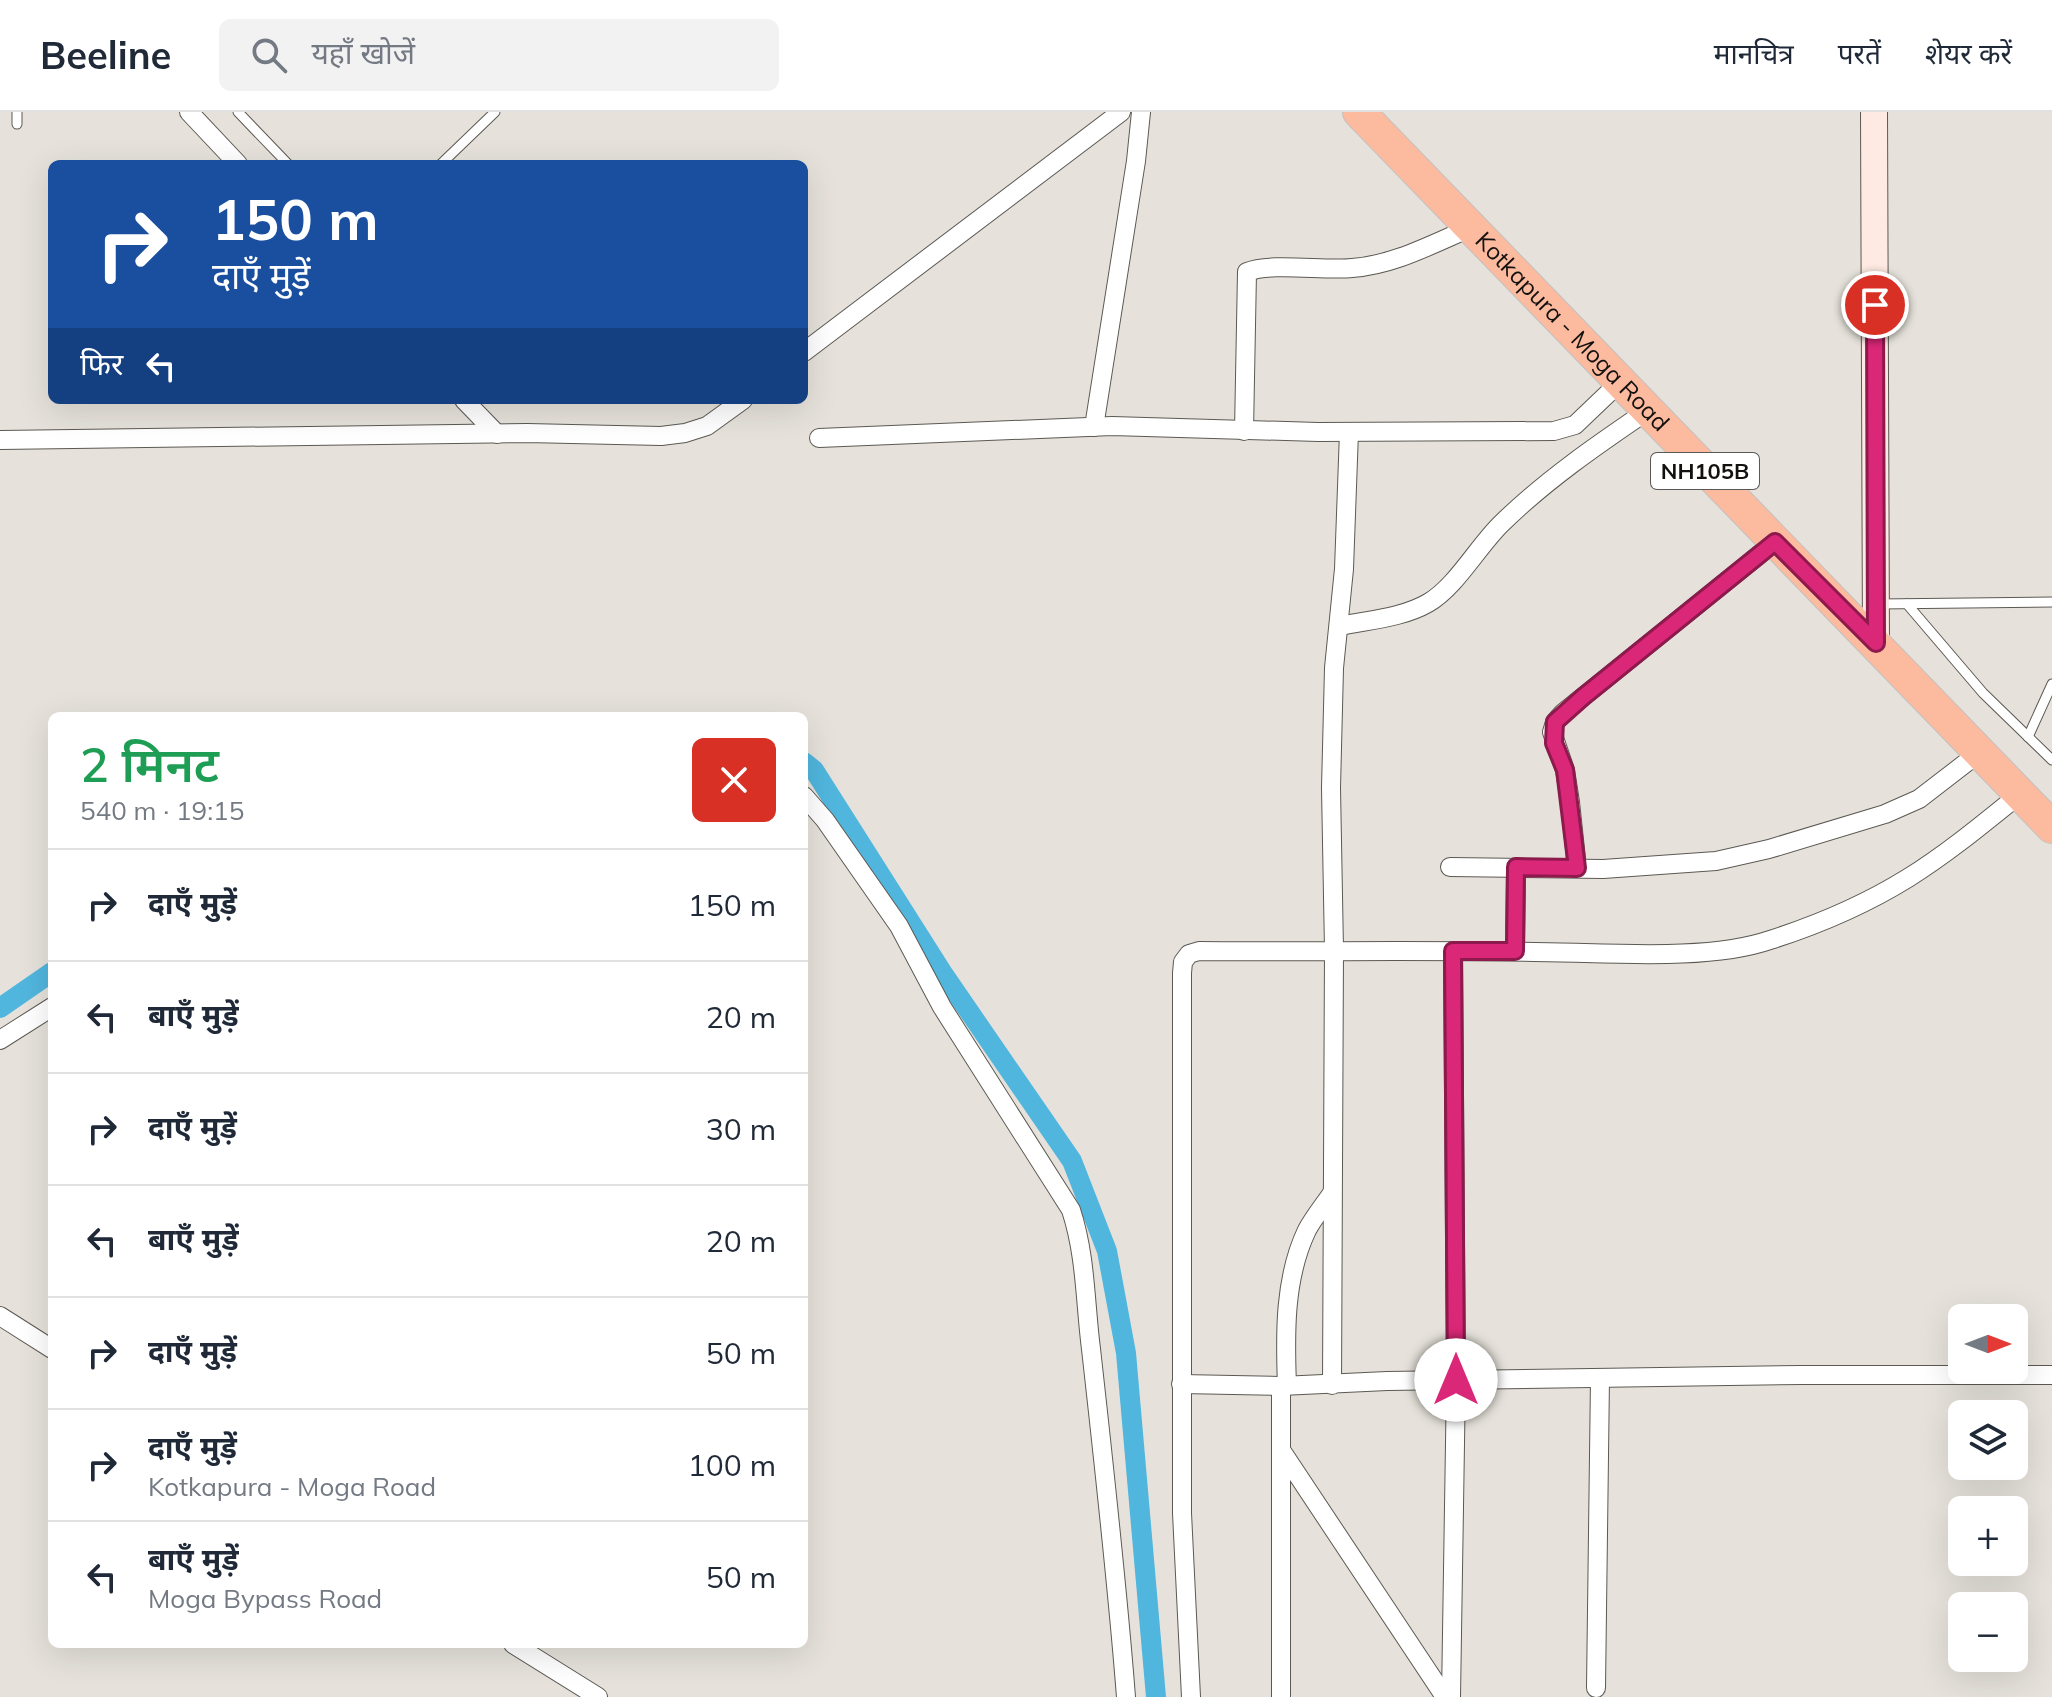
<!DOCTYPE html>
<html lang="hi">
<head>
<meta charset="utf-8">
<style>
	:root { --surface:#fff; --page:#f2f2f3; --text:#1f2937; --muted:#747a83; --line:#e0e1e3 }
	body { margin:0; font-family:Mulish,"Noto Sans Devanagari",sans-serif; background:var(--page); color:var(--text); height:100vh; display:flex; flex-direction:column; font-size:30px; white-space:nowrap }
	* { box-sizing:border-box; margin:0 }
	p { font-size:26px; color:var(--muted) }
	.icon { flex:none; width:44px; height:44px; fill:none; stroke:currentColor; stroke-width:2; stroke-linecap:round; stroke-linejoin:round }
	.map { position:relative; flex:1; overflow:hidden }
	.sheet { position:absolute; left:48px; top:600px; width:760px; height:936px; display:flex; flex-direction:column; background:var(--surface); border-radius:12px; box-shadow:0 8px 32px #0002 }
	.sheet>* { flex:none }
	.top-card { position:absolute; left:48px; top:48px; width:760px; height:244px; border-radius:12px; box-shadow:0 8px 32px #0002; background:#1a4fa0; color:#fff; overflow:hidden }
	.needle { width:52px; rotate:90deg }
	.controls { position:absolute; left:1948px; top:1192px; display:grid; gap:16px }
	.controls a { display:grid; place-items:center; width:80px; height:80px; border-radius:12px; background:var(--surface); box-shadow:0 8px 32px #0002; font-size:40px }
	.pin { position:absolute; display:grid; place-items:center; width:68px; height:68px; color:#fff; margin:-34px; border:4px solid #fff; border-radius:50%; box-shadow:0 2px 8px #0007 }
	.me { position:absolute; width:88px; margin:-44px; rotate:0deg; stroke-linejoin:round; filter:drop-shadow(0 0 6px #0008) }
	.turn { display:flex; align-items:center; gap:28px; height:168px; padding:0 32px; font-size:36px }
	.turn .icon { width:104px; height:104px; stroke-width:2.5 }
	.turn b { display:block; font-size:56px; line-height:68px }
	.then { display:flex; align-items:center; height:76px; padding:0 32px; background:#0003; gap:16px; font-size:30px }
	.round { display:grid; place-items:center; flex:none; width:84px; height:84px; border-radius:12px; background:var(--page) }
	.overview { display:flex; align-items:center; justify-content:space-between; height:136px; padding:0 32px }
	h1 { font-size:48px; font-weight:600; line-height:60px; color:#1e9e55 }
	ul { padding:0; list-style:none }
	li { display:flex; align-items:center; gap:24px; height:112px; padding:0 32px; border-top:2px solid var(--line) }
	li div { flex:1 }
	li b { display:block; font-size:30px }
	li em { font-style:normal }
	header { display:flex; align-items:center; gap:48px; box-sizing:border-box; height:112px; padding:0 40px; background:var(--surface); border-bottom:2px solid var(--line) }
	header strong { font-size:38px }
	nav { display:flex; gap:44px; margin-inline-start:auto; font-size:28px }
	.search { width:560px; height:72px; background:var(--page); display:flex; align-items:center; gap:20px; box-sizing:border-box; padding:0 28px; border-radius:12px; color:var(--muted); font-size:30px }
	.map>svg:first-child { display:block }
	.lines { fill:none; stroke-linecap:round; stroke-linejoin:round }
	.canal { stroke:#51b6de; stroke-width:20 }
	.lane-casing { stroke:#5c5953; stroke-width:11 }
	.street-casing { stroke:#5c5953; stroke-width:20 }
	.secondary-casing { stroke:#5c5953; stroke-width:28 }
	.highway-casing { stroke:#c2c1c1; stroke-width:34 }
	.lane { stroke:#fff; stroke-width:9 }
	.street { stroke:#fff; stroke-width:18 }
	.secondary { stroke:#feeae2; stroke-width:26 }
	.highway { stroke:#fcba9f; stroke-width:32 }
	.route-casing { stroke:#8e194d; stroke-width:20 }
	.route { stroke:#db2777; stroke-width:14 }
	.labels { text-anchor:middle; stroke-width:6; stroke-linejoin:round; paint-order:stroke }
	.shield { fill:#fff; stroke:#5a5857; stroke-width:2 }
	.shield-label { font-size:22px; font-weight:bold; fill:#13110f }
	.street-label { font-size:24px; fill:#13110f; stroke:#fff }
</style>
</head>
<body>
<header>
<strong>Beeline</strong>
<div class="search"><svg class="icon" aria-label="search" viewBox="0 0 24 24"><circle cx="10" cy="10" r="6"/><path d="M15 15l6 6"/></svg>यहाँ खोजें</div>
<nav><a>मानचित्र</a><a>परतें</a><a>शेयर करें</a></nav>
</header>
<div class="map">
<svg width="2052" height="1585" viewBox="0 0 2052 1585">
	<rect width="100%" height="100%" fill="#e6e2db"/>
	<g class="lines">
		<!-- canal -->
		<g class="canal">
			<path d="M 804,650 L 814,658 L 944,863 L 1072,1049 L 1107,1139 L 1126,1241 L 1156,1585"/>
			<path d="M 0,896 L 52,860"/>
		</g>
		<defs>
			<g id="lane">
				<path d="M 17,0 L 17,12"/>
				<path d="M 238,0 L 288,52"/>
				<path d="M 441,52 L 495,0"/>
				<path d="M 1879,492 L 2052,490"/>
				<path d="M 1907,492 L 1983,581 L 2052,648"/>
				<path d="M 2028,625 L 2052,572"/>
			</g>
			<g id="street">
				<path d="M 189,0 L 238,52"/>
				<path d="M 804,240 L 1121,0"/>
				<path d="M 464,288 L 497,322"/>
				<path d="M 1094,315 L 1136,49 L 1141,0"/>
				<path d="M 1244,319 L 1247,160 C 1270,150 1325,159 1352,156 C 1394,153 1432,132 1470,116"/>
				<path d="M 819,326 L 1112,314 L 1318,320 L 1554,319 L 1575,313 L 1619,271"/>
				<path d="M 0,328 L 527,321 L 661,324 L 685,321 L 707,314 L 743,288"/>
				<path d="M 1340,514 C 1368,508 1402,506 1428,491 C 1456,475 1478,434 1502,411 C 1546,368 1597,333 1647,299"/>
				<path d="M 804,684 L 825,708 L 899,814 L 942,895 L 1071,1098 C 1086,1144 1085,1190 1091,1237 C 1104,1353 1117,1469 1126,1585"/>
				<path d="M 1450,755 L 1603,757 L 1716,749 L 1769,737 L 1885,702 L 1919,687 L 1980,640"/>
				<path d="M 1577,756 L 1570,690 L 1565,658 L 1552,620 L 1555,610 L 1563,601 L 1775,430"/>
				<path d="M 1515,839 L 1516,755"/>
				<path d="M 0,928 L 52,895"/>
				<path d="M 0,1204 L 52,1237"/>
				<path d="M 1181,1272 L 1281,1274 L 1387,1269 L 1802,1263 L 2052,1263"/>
				<path d="M 1332,1273 L 1334,838 L 1331,676 L 1334,556 L 1344,457 L 1349,320"/>
				<path d="M 1281,1274 L 1281,1585"/>
				<path d="M 1287,1274 C 1285,1222 1284,1166 1307,1118 C 1314,1105 1324,1093 1332,1081"/>
				<path d="M 1281,1338 L 1445,1585"/>
				<path d="M 513,1532 L 598,1585"/>
				<path d="M 1596,1576 L 1600,1266"/>
				<path d="M 1191,1585 L 1182,1401 L 1182,861 L 1183,850 L 1189,842 L 1199,839 C 1310,840 1422,838 1534,840 C 1602,840 1706,850 1770,828 C 1817,813 1866,792 1908,766 C 1948,741 1984,711 2020,682"/>
				<path d="M 1451,1585 L 1456,1268 L 1453,839"/>
			</g>
			<path id="secondary" d="M 1874,0 L 1876,531"/>
			<g id="highway">
				<path id="s1" d="M 1359,0 L 2052,715"/>
			</g>
		</defs>
		<!-- lane casing -->
		<use href="#lane" class="lane-casing"/>
		<!-- street casing -->
		<use href="#street" class="street-casing"/>
		<!-- secondary casing -->
		<use href="#secondary" class="secondary-casing"/>
		<!-- highway casing -->
		<use href="#highway" class="highway-casing"/>
		<!-- lane -->
		<use href="#lane" class="lane"/>
		<!-- street -->
		<use href="#street" class="street"/>
		<!-- secondary -->
		<use href="#secondary" class="secondary"/>
		<!-- highway -->
		<use href="#highway" class="highway"/>
	</g>
	<g class="lines">
		<defs>
			<path id="route" d="M 1456,1268 L 1453,839 L 1515,839 L 1516,755 L 1577,756 L 1565,658 L 1554,631 L 1555,610 L 1583,585 L 1775,430 L 1876,531 L 1875,193"/>
		</defs>
		<!-- route casing -->
		<use href="#route" class="route-casing"/>
		<!-- route -->
		<use href="#route" class="route"/>
	</g>
	<g class="labels">
		<!-- shield labels -->
		<rect class="shield" x="1651" y="341" width="108" height="36" rx="6"/>
		<g class="shield-label">
			<text x="1705" y="367">NH105B</text>
		</g>
		<!-- street labels -->
		<g class="street-label">
			<text dy="8" stroke="none"><textPath href="#s1" startOffset="306">Kotkapura - Moga Road</textPath></text>
		</g>
	</g>
</svg>
<div class="controls">
<a><svg class="needle" viewBox="-14 -14 28 28"><path d="M0-13l5 13h-10z" fill="#e53935"/><path d="M0 13l5-13h-10z" fill="#747a83"/></svg></a>
<a><svg class="icon" aria-label="layers" viewBox="0 0 24 24"><path d="M12 4l9 5-9 5-9-5zM3 14l9 5 9-5"/></svg></a>
<a>+</a>
<a>−</a>
</div>
<div class="pin" style="left:1875px;top:193px;background:#d93025"><svg class="icon" aria-label="arrive" viewBox="0 0 24 24"><path d="M6 21V4h12l-3 4 3 4H6"/></svg></div>
<svg class="me" style="left:1456px;top:1268px" viewBox="-20 -20 40 40"><circle r="19" fill="#fff"/><path d="M0-13L10 11 0 6-10 11z" fill="#db2777"/></svg>
<div class="top-card">
<div class="turn"><svg class="icon" aria-label="right" viewBox="0 0 24 24"><path d="M7 20v-9h11M14 6l5 5-5 5"/></svg><div><b>150 m</b>दाएँ मुड़ें</div></div>
<div class="then">फिर<svg class="icon" aria-label="left" viewBox="0 0 24 24"><path d="M17 20v-9H6M10 6l-5 5 5 5"/></svg></div>
</div>
<section class="sheet">
<div class="overview"><div><h1>2 मिनट</h1><p>540 m · 19:15</p></div><a class="round" style="background:#d93025;color:#fff"><svg class="icon" aria-label="close" viewBox="0 0 24 24"><path d="M6 6l12 12M18 6L6 18"/></svg></a></div>
<ul>
<li><svg class="icon" aria-label="right" viewBox="0 0 24 24"><path d="M7 20v-9h11M14 6l5 5-5 5"/></svg><div><b>दाएँ मुड़ें</b></div><em>150 m</em></li>
<li><svg class="icon" aria-label="left" viewBox="0 0 24 24"><path d="M17 20v-9H6M10 6l-5 5 5 5"/></svg><div><b>बाएँ मुड़ें</b></div><em>20 m</em></li>
<li><svg class="icon" aria-label="right" viewBox="0 0 24 24"><path d="M7 20v-9h11M14 6l5 5-5 5"/></svg><div><b>दाएँ मुड़ें</b></div><em>30 m</em></li>
<li><svg class="icon" aria-label="left" viewBox="0 0 24 24"><path d="M17 20v-9H6M10 6l-5 5 5 5"/></svg><div><b>बाएँ मुड़ें</b></div><em>20 m</em></li>
<li><svg class="icon" aria-label="right" viewBox="0 0 24 24"><path d="M7 20v-9h11M14 6l5 5-5 5"/></svg><div><b>दाएँ मुड़ें</b></div><em>50 m</em></li>
<li><svg class="icon" aria-label="right" viewBox="0 0 24 24"><path d="M7 20v-9h11M14 6l5 5-5 5"/></svg><div><b>दाएँ मुड़ें</b><p>Kotkapura - Moga Road</p></div><em>100 m</em></li>
<li><svg class="icon" aria-label="left" viewBox="0 0 24 24"><path d="M17 20v-9H6M10 6l-5 5 5 5"/></svg><div><b>बाएँ मुड़ें</b><p>Moga Bypass Road</p></div><em>50 m</em></li>
</ul>
</section>
</div>
</body>
</html>
